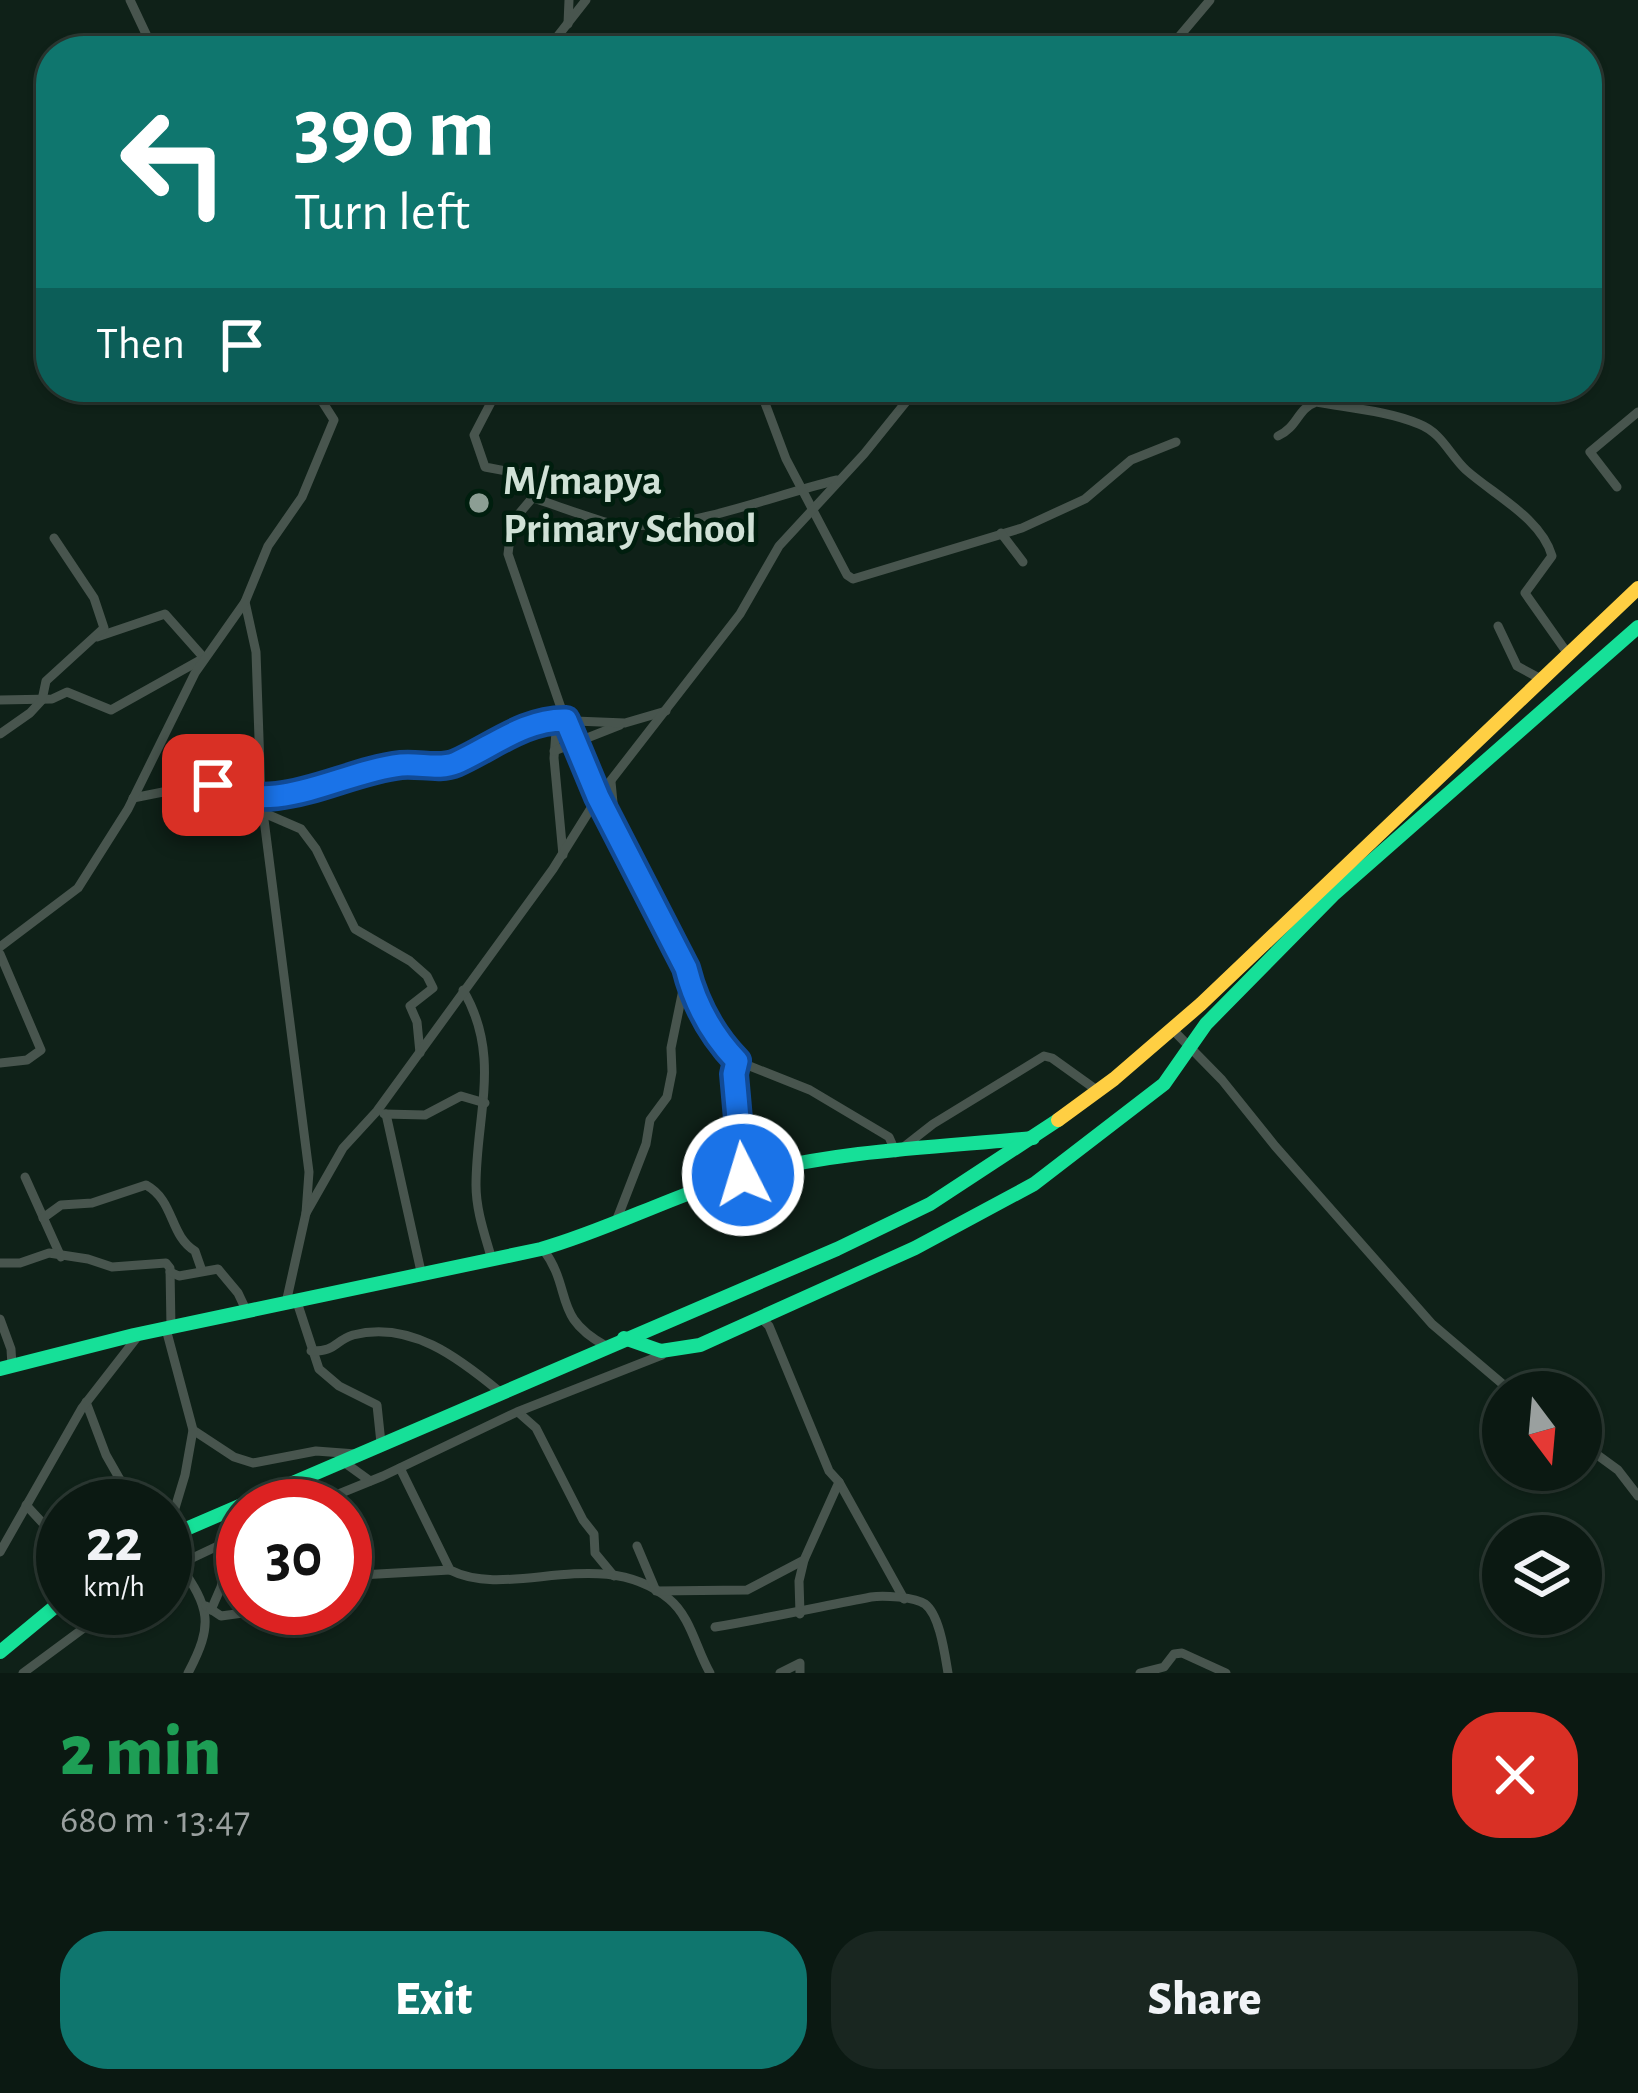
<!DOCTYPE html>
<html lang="en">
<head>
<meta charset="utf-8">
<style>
	:root { --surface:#0b1912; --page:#192620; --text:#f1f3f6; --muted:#9aa09f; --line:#2b3832; --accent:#0f766e }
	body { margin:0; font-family:"Alegreya Sans",sans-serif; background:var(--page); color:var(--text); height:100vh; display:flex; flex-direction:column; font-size:45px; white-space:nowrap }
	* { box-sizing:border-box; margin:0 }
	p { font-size:39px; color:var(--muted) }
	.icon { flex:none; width:66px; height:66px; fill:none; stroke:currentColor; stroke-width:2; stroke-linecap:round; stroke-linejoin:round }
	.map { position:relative; height:1673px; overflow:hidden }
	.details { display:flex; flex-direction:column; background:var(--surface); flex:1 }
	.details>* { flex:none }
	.top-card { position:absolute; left:36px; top:36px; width:1566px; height:366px; border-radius:48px; box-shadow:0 3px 9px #0004,0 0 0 3px var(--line); background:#0f766e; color:#fff; overflow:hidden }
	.needle { width:78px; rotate:164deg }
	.buttons { position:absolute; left:1482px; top:1371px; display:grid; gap:24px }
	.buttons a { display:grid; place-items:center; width:120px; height:120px; border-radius:50%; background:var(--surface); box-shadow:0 3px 9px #0004,0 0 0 3px var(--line); font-size:60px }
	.speed { position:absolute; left:36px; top:1479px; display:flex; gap:24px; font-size:60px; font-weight:700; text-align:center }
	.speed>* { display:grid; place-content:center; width:156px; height:156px; border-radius:50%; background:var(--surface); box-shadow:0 3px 9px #0004,0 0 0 3px var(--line); line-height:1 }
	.speed small { font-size:30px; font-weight:400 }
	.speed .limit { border:18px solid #d22; background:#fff; color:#111 }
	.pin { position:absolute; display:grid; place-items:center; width:102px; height:102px; color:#fff; margin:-51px; border-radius:24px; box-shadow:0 6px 18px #0006 }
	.me { position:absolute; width:132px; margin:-66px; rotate:355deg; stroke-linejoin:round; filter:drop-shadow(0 0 9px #0008) }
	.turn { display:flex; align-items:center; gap:42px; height:252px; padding:0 60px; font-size:54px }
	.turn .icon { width:156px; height:156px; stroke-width:2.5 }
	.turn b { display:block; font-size:84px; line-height:102px }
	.then { display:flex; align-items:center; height:114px; padding:0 60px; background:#0003; gap:24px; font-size:45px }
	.round { display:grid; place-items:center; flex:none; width:126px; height:126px; border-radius:48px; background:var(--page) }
	.summary { display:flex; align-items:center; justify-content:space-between; height:204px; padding:0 60px }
	h1 { font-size:72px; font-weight:800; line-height:90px; color:#1e9e55 }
	.action { display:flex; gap:24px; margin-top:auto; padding:24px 60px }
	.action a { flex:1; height:138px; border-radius:48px; background:var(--accent); color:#fff; font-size:48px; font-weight:800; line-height:138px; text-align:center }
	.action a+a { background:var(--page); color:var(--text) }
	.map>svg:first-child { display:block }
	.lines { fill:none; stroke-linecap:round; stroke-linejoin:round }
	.street { stroke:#48554e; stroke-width:9 }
	.fast { stroke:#16e098; stroke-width:14 }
	.slow { stroke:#ffcf43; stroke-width:14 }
	.route-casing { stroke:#114b97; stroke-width:30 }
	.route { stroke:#1a73e8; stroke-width:21 }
	.poi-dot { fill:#8c9e94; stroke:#001e0e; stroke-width:4.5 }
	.labels { text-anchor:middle; stroke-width:9; stroke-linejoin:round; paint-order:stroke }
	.poi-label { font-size:42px; font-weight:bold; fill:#d0e1d6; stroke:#001e0e; text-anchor:start }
</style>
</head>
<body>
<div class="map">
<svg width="1638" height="1673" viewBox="0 0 1638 1673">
	<rect width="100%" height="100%" fill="#0f2118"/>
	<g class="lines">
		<!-- street -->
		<g class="street">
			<path d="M 130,0 L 154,51"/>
			<path d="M 568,24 L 569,0"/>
			<path d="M 546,51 L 586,0"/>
			<path d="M 1167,51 L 1210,0"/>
			<path d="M 499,387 L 474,435 L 485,467 L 522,474 L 536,499 C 553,504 603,523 617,525 C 691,531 766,497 837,480"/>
			<path d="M 759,387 L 786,459 L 847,575 L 853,579 L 1022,528 L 1085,499 L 1131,460 L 1176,442"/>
			<path d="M 1278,436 C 1298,427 1297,409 1316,402 C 1349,408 1388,411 1419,424 C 1442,433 1449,454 1466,470 C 1494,495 1541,518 1552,556 L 1525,593 L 1568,654"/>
			<path d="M 1617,487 L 1590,452 L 1638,412"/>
			<path d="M 534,496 L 512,522 L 508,554 L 560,705 L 598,797 L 685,968 L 694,997 L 714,1035 L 737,1061 L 810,1090 L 889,1137 L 896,1153 L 933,1124 L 1044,1056 L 1052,1058 L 1098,1091"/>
			<path d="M 1001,533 L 1023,562"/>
			<path d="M 245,602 L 256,652 L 261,796 L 309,1172 L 306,1213 L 286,1303"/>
			<path d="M 1498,626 L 1517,666 L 1541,679"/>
			<path d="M 0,700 L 52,699 L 67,692 L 111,710 L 204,658 L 165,614 L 97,637"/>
			<path d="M 557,718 L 554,758 L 563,855"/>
			<path d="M 0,734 L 30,713 L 42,700 L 46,681 L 104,628 L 94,598 L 54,538"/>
			<path d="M 554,751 L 620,725"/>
			<path d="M 611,782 L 615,823"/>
			<path d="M 133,798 L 203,784 L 261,796 L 305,792 L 400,765 L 446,766 L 550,720 L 625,723 L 666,711"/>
			<path d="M 264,813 L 301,829 L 316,849 L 355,929 L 410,961 L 427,976 L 433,988 L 410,1006 L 417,1022 L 420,1053"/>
			<path d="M 0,947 L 78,888 L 128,809 L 195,673 L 245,602 L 268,546 L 302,497 L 334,420 L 313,387"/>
			<path d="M 0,954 L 41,1050 L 27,1060 L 0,1063"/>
			<path d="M 463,990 C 502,1056 476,1115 476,1185 C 476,1211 485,1235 492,1260"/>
			<path d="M 1172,1029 L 1222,1080 L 1275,1146 L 1432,1324 L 1512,1392"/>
			<path d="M 737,1061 L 734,1074 L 744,1176"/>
			<path d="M 384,1114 L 425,1115 L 461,1096 L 485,1103"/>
			<path d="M 386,1114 L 422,1276"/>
			<path d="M 25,1177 L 61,1257"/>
			<path d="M 306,1213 L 343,1148 L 377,1111 L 553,869 L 598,797 L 740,614 L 779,546 L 864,454 L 918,387"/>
			<path d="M 43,1218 L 61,1205 L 92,1203 L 146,1185 C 175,1201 169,1235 195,1251 L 202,1271"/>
			<path d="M 615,1224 L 646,1144 L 650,1120 L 667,1097 L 672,1072 L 671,1048 L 685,980"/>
			<path d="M 543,1249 C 574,1291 551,1316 606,1346"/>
			<path d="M 0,1263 L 20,1263 L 49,1253 L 88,1259 L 112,1267 L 166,1263 L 170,1268 L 171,1328"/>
			<path d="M 170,1272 L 179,1276 L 218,1269 L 238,1293 L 247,1312"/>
			<path d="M 297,1302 L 319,1369 L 339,1386 L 377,1405 L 381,1443"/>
			<path d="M 0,1319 L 11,1349 L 12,1366"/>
			<path d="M 311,1351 C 336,1352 334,1341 353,1335 C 410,1320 459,1358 500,1392"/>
			<path d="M 86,1402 L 106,1455 L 135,1506"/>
			<path d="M 519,1413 L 536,1428 L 583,1520 L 594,1534 L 595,1553 L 614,1576"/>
			<path d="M 193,1430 L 234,1457 L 253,1463 L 316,1451 L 356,1454"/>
			<path d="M 1581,1443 L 1618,1470 L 1638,1496"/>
			<path d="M 341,1460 L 370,1481"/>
			<path d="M 400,1468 L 450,1570 C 510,1601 601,1543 669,1599 C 691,1617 696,1649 710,1673"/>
			<path d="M 839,1482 L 904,1599"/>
			<path d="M 26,1505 L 63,1545"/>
			<path d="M 309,1506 L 383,1476 L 517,1412 L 662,1355"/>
			<path d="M 166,1538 L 185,1475 L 193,1430 L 166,1329"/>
			<path d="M 637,1546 L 656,1591 L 747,1590 L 804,1560 L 839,1482 L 829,1471 L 769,1326 L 761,1318"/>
			<path d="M 0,1552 L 82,1408 L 138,1336"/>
			<path d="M 179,1564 C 210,1608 214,1624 188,1673"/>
			<path d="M 165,1571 L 243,1534"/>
			<path d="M 345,1579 L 360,1575 L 450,1570"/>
			<path d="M 206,1606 L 221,1616 L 279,1608"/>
			<path d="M 211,1610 L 221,1587 L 232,1539"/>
			<path d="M 800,1614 L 799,1581 L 804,1560"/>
			<path d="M 715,1627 C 768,1618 819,1607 871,1597 C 883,1595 915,1597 925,1604 C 940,1615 945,1656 948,1673"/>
			<path d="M 23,1673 L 111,1608"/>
			<path d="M 780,1673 L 800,1663 L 800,1673"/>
			<path d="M 1140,1673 L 1164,1667 L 1174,1654 L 1182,1653 L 1226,1673"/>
		</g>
		<!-- fast -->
		<g class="fast">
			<path d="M 624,1338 L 661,1351 L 700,1345 L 915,1248 L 1034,1184 L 1164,1084 L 1206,1024 L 1333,895 L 1638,627"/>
			<path d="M 0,1369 L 134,1335 L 541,1249 C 612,1229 678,1192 749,1174 C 842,1150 938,1147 1033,1138"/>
			<path d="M 165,1538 L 837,1249 L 930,1204 L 1058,1120"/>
			<path d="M 0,1652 L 63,1600"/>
		</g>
		<!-- slow -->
		<path class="slow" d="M 1058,1120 L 1114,1079 L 1201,1004 L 1638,588"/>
	</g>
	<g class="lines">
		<defs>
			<path id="route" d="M 213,785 C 277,818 339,772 401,765 C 419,763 440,770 456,763 C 492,747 525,719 566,720 L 598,797 L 686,968 C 695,1004 711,1034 737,1061 L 734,1074 L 743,1175"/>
		</defs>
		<!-- route casing -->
		<use href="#route" class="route-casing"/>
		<!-- route -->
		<use href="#route" class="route"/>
	</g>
	<!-- markers -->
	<circle class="poi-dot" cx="479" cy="503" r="12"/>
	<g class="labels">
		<!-- poi labels -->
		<g class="poi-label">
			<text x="503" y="494">M/mapya<tspan x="503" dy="48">Primary School</tspan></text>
		</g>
	</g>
</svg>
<div class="buttons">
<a><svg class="needle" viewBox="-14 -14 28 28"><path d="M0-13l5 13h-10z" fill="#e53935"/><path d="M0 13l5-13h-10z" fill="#9aa09f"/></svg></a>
<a><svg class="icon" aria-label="layers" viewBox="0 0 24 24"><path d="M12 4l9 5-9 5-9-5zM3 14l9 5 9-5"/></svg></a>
</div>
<div class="speed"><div>22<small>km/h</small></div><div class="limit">30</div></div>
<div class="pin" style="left:213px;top:785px;background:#d93025"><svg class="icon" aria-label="arrive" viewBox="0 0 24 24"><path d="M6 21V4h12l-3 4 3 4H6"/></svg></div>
<svg class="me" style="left:743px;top:1175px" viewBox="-20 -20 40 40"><circle r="17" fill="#1a73e8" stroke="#fff" stroke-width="3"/><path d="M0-11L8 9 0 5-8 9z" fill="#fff"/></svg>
<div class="top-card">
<div class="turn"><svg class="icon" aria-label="left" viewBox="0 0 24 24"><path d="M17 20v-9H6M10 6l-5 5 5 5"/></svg><div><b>390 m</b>Turn left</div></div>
<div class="then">Then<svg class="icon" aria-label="arrive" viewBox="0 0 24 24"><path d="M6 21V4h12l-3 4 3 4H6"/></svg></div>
</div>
</div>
<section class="details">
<div class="summary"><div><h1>2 min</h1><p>680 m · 13:47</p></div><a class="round" style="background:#d93025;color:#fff"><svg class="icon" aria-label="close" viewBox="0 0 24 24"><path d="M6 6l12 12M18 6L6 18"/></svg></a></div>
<div class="action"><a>Exit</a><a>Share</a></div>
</section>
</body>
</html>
